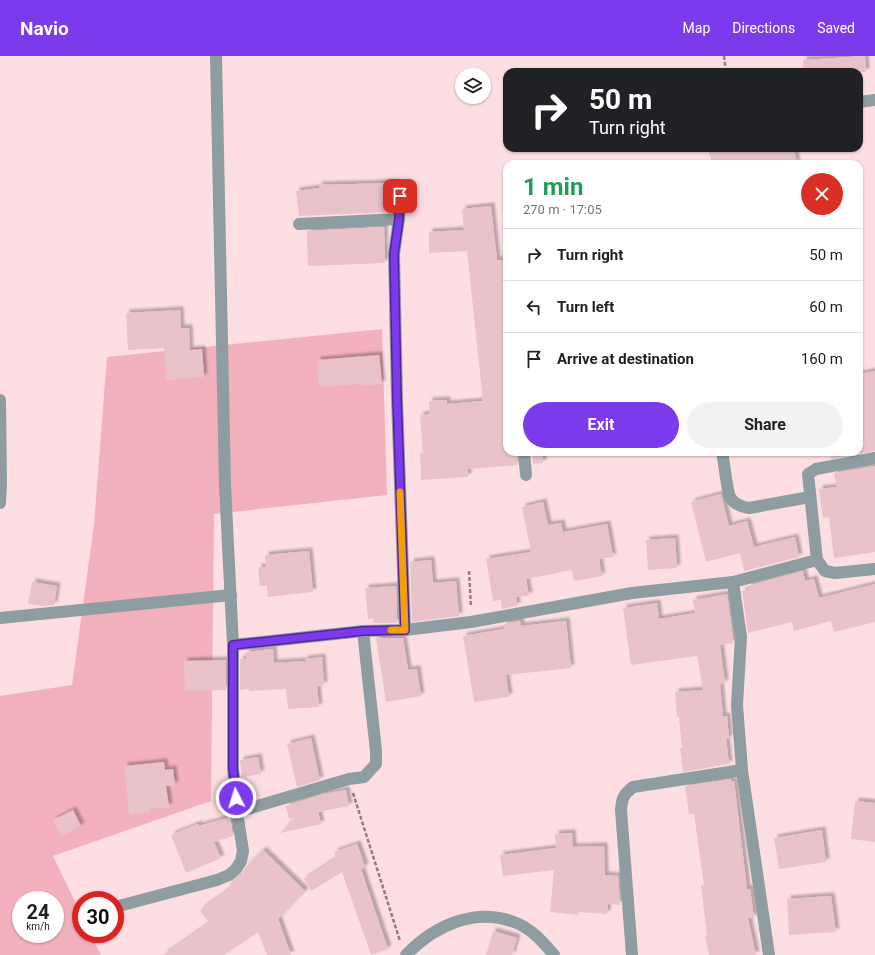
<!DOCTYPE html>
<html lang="en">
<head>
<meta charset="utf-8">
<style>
	:root { --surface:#fff; --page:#f2f2f2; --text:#222; --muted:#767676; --line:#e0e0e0; --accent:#7c3aed }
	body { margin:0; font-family:Roboto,sans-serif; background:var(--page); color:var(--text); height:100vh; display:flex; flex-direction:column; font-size:15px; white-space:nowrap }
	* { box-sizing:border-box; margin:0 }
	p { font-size:13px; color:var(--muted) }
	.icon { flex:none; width:22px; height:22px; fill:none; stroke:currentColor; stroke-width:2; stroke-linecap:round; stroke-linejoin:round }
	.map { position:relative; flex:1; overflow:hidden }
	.side { position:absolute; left:503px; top:104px; width:360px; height:296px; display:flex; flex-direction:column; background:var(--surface); border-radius:12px; box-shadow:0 1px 3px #0004 }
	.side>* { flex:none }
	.guide { position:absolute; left:503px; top:12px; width:360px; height:84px; border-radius:12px; box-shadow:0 1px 3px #0004; background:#202124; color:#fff; overflow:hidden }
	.buttons { position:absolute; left:455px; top:12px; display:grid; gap:8px }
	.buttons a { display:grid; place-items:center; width:36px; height:36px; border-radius:50%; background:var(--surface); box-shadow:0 1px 3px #0004; font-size:20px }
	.speed { position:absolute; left:12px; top:835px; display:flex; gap:8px; font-size:20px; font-weight:700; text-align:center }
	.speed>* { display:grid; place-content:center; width:52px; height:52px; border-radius:50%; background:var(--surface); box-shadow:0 1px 3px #0004; line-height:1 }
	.speed small { font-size:10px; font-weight:400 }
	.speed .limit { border:6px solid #d22; background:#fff; color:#111 }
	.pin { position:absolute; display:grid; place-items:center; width:34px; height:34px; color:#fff; margin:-17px; border-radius:8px; box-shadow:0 2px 6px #0006 }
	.me { position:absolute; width:44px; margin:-22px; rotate:355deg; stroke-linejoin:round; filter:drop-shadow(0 0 3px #0008) }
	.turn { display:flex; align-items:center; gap:14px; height:84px; padding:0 20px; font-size:18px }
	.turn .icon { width:52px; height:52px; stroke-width:2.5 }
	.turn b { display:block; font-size:28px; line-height:34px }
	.round { display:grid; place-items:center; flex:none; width:42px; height:42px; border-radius:21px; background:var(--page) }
	.head { display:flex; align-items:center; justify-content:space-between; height:68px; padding:0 20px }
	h1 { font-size:24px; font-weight:700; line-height:30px; color:#1e9e55 }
	.cta { display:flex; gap:8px; margin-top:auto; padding:8px 20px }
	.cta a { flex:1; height:46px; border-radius:24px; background:var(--accent); color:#fff; font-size:16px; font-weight:700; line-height:46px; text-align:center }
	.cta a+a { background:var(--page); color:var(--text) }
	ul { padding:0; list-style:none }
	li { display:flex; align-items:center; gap:12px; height:52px; padding:0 20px; border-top:1px solid var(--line) }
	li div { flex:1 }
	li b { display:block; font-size:15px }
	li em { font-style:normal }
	header { display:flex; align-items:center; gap:24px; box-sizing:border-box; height:56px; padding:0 20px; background:var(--accent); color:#fff }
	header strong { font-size:19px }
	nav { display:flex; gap:22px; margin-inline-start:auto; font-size:14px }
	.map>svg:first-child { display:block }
	.green { fill:#f3b1bd; fill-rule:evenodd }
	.building { fill:#e9c3c9; filter:url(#shadow) }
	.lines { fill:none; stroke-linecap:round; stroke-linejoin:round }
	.path { stroke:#927c7f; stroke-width:2.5; stroke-dasharray:4 2; stroke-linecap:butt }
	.minor { stroke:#8d9da2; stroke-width:12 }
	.route-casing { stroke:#51269a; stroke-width:10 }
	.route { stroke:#7c3aed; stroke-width:7 }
	.slow { stroke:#f59e0b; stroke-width:7 }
</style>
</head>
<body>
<header>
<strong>Navio</strong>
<nav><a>Map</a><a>Directions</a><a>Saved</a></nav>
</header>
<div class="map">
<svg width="875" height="899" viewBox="0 0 875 899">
	<defs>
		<filter id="shadow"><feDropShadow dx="3.5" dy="-3.5" stdDeviation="1" flood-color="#0004"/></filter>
	</defs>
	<rect width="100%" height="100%" fill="#fddee3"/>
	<!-- green -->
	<path class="green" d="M 382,273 L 387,439 L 214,458 L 211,745 L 53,800 L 81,858 L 81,878 L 90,878 L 101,899 L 0,899 L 0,640 L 72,629 L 94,469 L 107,301 ZM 21,844 L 55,844 L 55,878 L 21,878 Z"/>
	<!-- building -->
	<g class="building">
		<path d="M 865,0 L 866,16 L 803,16 L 803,4 Z"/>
		<path d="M 707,92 L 794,92 L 797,108 L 713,108 Z"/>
		<path d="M 392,127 L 392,156 L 299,160 L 296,135 L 319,132 L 319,129 Z"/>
		<path d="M 491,150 L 497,204 L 504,204 L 507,237 L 507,396 L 517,396 L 518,409 L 468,413 L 468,421 L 421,424 L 420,397 L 423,397 L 420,359 L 430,358 L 429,345 L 447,344 L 447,348 L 483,345 L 467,195 L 429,197 L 429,176 L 464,174 L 462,153 Z"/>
		<path d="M 384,171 L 385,207 L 308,210 L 307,175 Z"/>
		<path d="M 180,254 L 181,272 L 189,272 L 190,294 L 202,293 L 204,321 L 166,324 L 164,292 L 128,294 L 126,257 Z"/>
		<path d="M 379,299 L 382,328 L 359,330 L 359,328 L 319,331 L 317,304 Z"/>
		<path d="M 875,315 L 875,395 L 831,403 L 830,396 L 859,396 L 859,318 Z"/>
		<path d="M 532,396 L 542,396 L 543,407 L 533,408 Z"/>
		<path d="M 875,410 L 875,496 L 834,502 L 829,461 L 823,462 L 819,433 L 837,431 L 834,417 Z"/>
		<path d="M 721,438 L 729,470 L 747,465 L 754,491 L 795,481 L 799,501 L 744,515 L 740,497 L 706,506 L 691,446 Z"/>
		<path d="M 543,446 L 548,469 L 561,467 L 563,476 L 607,468 L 613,501 L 599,503 L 602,520 L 574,525 L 572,514 L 526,523 L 529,540 L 516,541 L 517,550 L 502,553 L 501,544 L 493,545 L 486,503 L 531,496 L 522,451 Z"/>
		<path d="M 675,482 L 677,512 L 648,514 L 646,484 Z"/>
		<path d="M 309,495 L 313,536 L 268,541 L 267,530 L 260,530 L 258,511 L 266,511 L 265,499 Z"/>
		<path d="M 431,504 L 433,527 L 456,525 L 459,560 L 412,566 L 410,506 Z"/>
		<path d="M 803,515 L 805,525 L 814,523 L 819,542 L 875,528 L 875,566 L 834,576 L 831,565 L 794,575 L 792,566 L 748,577 L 742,535 L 749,534 L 748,530 Z"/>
		<path d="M 32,526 L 57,530 L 54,549 L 43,550 L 28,548 Z"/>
		<path d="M 396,530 L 397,567 L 374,567 L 373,562 L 368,563 L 365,532 Z"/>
		<path d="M 727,538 L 733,581 L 733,587 L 720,589 L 725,627 L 720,628 L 723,661 L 727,660 L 729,683 L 726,683 L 729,708 L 683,716 L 680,692 L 682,692 L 679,661 L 677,661 L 675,636 L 703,634 L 697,600 L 631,609 L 623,552 L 657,547 L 659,563 L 695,557 L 693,544 Z"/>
		<path d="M 520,565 L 521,570 L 566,565 L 571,612 L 506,619 L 509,641 L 474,646 L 463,580 L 504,573 L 504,568 Z"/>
		<path d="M 376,582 L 403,582 L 408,614 L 417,613 L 421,640 L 386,646 Z"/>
		<path d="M 273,593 L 274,607 L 305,605 L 305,603 L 322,601 L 324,629 L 317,630 L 319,651 L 288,653 L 286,633 L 249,635 L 249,633 L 240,634 L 240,603 L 246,603 L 246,596 Z"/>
		<path d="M 226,604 L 226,634 L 185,635 L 184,605 Z"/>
		<path d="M 311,682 L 320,724 L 297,731 L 287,688 Z"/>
		<path d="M 258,701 L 261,718 L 242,721 L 240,704 Z"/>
		<path d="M 164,706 L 165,714 L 173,713 L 175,729 L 166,730 L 169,751 L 151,753 L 151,756 L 129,758 L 124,710 Z"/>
		<path d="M 731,723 L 731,726 L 734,725 L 747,833 L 750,833 L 754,862 L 748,862 L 756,899 L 709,899 L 705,880 L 707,880 L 701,829 L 704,829 L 694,758 L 689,758 L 685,730 Z"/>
		<path d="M 346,734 L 349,750 L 318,756 L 321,768 L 280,777 L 295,761 L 289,763 L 286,750 L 323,738 Z"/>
		<path d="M 855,745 L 875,747 L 875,786 L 851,783 Z"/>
		<path d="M 73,754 L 81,770 L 61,781 L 53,764 Z"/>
		<path d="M 230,761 L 233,780 L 214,786 L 221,802 L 186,817 L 171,779 L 198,768 L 199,770 Z"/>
		<path d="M 822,774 L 826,806 L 779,813 L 774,782 Z"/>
		<path d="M 572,777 L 573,791 L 604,790 L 605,819 L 618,820 L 620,849 L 608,848 L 607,858 L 578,856 L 578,859 L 550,856 L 554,814 L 503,820 L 500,799 L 556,792 L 555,778 Z"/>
		<path d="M 357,788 L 365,811 L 361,813 L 388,893 L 371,899 L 342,816 L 311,835 L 304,823 L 336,802 L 334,796 Z"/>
		<path d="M 263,794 L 305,835 L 278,863 L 291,899 L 267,899 L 258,876 L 224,899 L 163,899 L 209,867 L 200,854 L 232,831 L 229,828 L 241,819 L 246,811 Z"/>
		<path d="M 831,840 L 836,876 L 789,879 L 787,843 Z"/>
		<path d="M 493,875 L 517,882 L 512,899 L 486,899 Z"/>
	</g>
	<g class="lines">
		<!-- path -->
		<g class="path">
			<path d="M 724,0 L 726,16"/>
			<path d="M 469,515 L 471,551"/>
			<path d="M 353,737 L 400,885"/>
		</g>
		<!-- minor -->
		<g class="minor">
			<path d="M 859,46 L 875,44"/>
			<path d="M 400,129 L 399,163 L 394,198 L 397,342 L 405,574"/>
			<path d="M 299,168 L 399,163"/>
			<path d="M 0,344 L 1,427 L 0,427"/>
			<path d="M 524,396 L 526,419"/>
			<path d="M 722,396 C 724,405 727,435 730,441 C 734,448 742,451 749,452 L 810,441"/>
			<path d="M 875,402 L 816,413 L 808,418 L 817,504 L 825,515 L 835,517 L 875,513"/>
			<path d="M 0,447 L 1,427"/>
			<path d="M 733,526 L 741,581 L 737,649 L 742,714 L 769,899"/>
			<path d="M 0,562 L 231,539"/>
			<path d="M 233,589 L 363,575 L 405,574 L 471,566 L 632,537 L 733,526 L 817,504"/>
			<path d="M 237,756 L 349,723 L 364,721 L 376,708 L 376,695 L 363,575"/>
			<path d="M 115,851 L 217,824 L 229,819 L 236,813 L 241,805 L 243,795 L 237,756 L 233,712 L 233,589 L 225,429 L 216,0"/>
			<path d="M 406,899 C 434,870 474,851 514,866 C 531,872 543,886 554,899"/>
			<path d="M 632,899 L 621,754 C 622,742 623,739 633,731 L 742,714"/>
		</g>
	</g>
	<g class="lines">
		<defs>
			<path id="route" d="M 236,742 L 233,712 L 233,589 L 363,575 L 405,574 L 397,342 L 394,198 L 399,163 L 400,140"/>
		</defs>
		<!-- route casing -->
		<use href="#route" class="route-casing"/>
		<!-- route -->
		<use href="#route" class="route"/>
		<!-- slow -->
		<path class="slow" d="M 391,574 L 405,574 L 400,436"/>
	</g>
</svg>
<div class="buttons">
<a><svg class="icon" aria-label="layers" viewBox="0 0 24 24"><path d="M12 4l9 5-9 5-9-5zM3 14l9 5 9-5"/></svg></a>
</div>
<div class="speed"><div>24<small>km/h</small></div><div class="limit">30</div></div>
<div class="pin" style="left:400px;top:140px;background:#d93025"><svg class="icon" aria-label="arrive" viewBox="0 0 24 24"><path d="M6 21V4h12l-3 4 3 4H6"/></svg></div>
<svg class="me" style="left:236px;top:742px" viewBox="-20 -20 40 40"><circle r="17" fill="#7c3aed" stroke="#fff" stroke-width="3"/><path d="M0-11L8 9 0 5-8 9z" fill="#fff"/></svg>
<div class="guide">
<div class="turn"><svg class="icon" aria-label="right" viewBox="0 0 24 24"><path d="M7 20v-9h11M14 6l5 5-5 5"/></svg><div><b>50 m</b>Turn right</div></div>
</div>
<section class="side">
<div class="head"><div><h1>1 min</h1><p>270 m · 17:05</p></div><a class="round" style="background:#d93025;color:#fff"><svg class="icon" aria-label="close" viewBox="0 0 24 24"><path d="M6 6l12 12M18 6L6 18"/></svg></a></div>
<ul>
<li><svg class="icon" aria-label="right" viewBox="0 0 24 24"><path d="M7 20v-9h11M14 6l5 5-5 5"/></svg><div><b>Turn right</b></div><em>50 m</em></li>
<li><svg class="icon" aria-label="left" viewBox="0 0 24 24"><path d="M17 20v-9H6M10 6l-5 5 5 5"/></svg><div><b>Turn left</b></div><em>60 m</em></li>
<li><svg class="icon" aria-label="arrive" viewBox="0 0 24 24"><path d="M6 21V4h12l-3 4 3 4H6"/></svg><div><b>Arrive at destination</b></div><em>160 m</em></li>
</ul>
<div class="cta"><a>Exit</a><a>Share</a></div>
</section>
</div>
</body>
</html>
